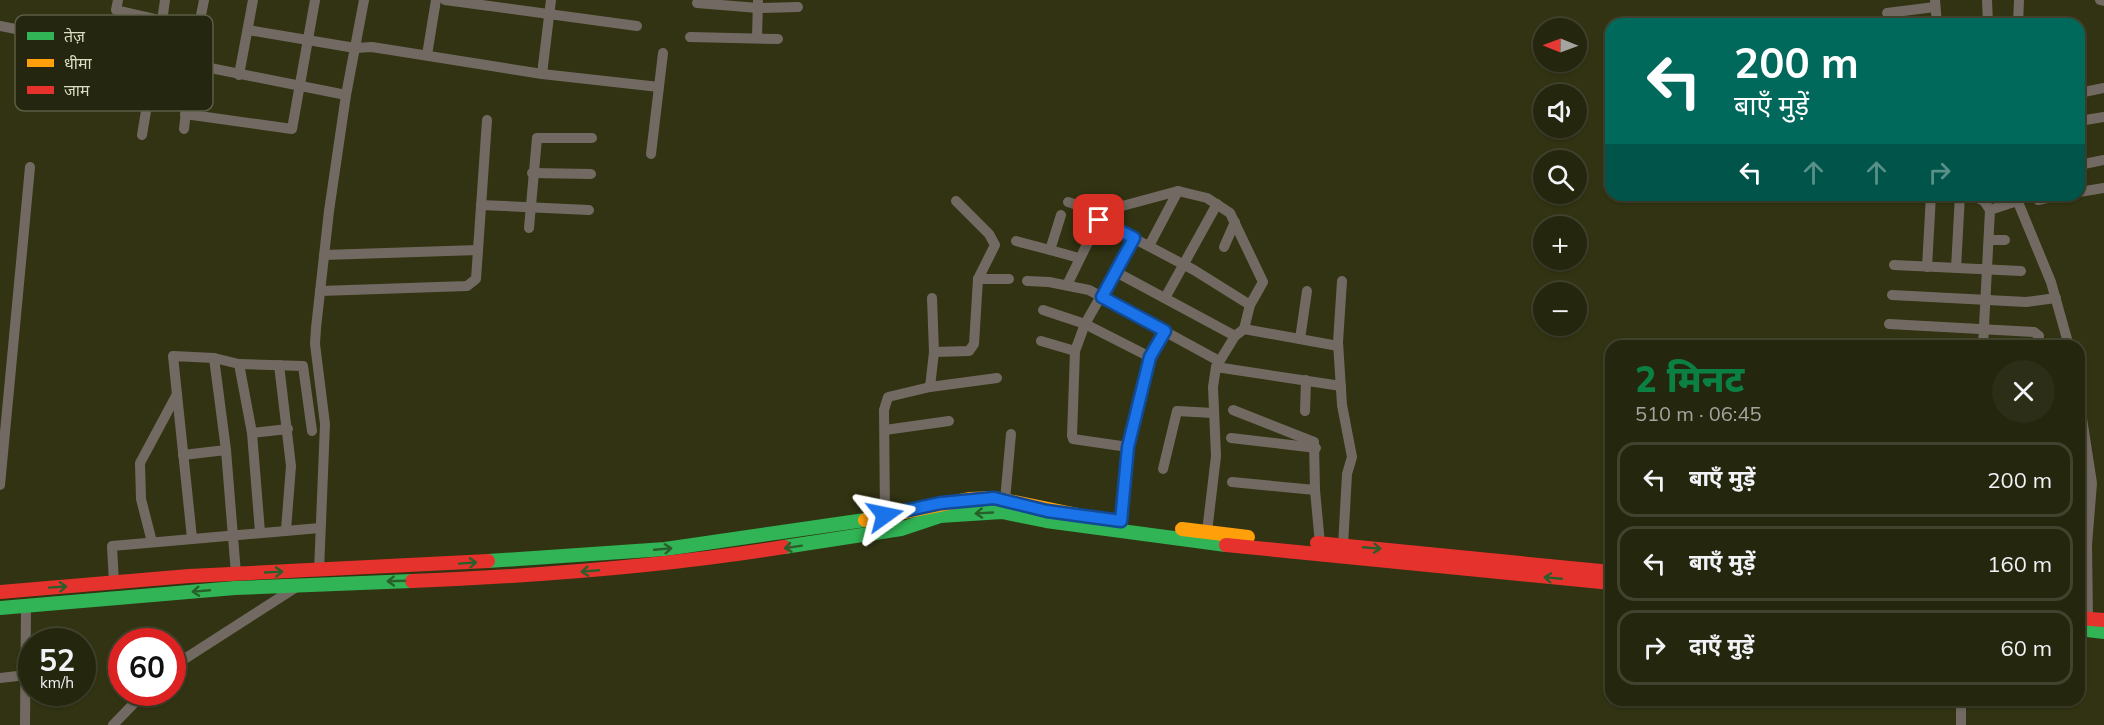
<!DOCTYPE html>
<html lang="hi">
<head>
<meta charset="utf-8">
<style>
	:root { --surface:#25260e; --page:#2d2e17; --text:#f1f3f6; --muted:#a3a59e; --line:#42432e; --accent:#0b8043 }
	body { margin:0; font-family:Mulish,"Noto Sans Devanagari",sans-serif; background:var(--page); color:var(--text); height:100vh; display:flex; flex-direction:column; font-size:22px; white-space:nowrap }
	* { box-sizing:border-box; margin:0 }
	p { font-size:20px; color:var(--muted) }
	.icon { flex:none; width:33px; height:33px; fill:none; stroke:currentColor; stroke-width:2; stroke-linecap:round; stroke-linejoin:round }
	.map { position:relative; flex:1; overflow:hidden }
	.details { position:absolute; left:1605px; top:340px; width:480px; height:366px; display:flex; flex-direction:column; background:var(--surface); border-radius:18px; box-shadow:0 2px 4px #0004,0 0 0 2px var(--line) }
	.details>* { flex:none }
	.top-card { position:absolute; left:1605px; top:18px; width:480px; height:183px; border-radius:18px; box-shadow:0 2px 4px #0004,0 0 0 2px var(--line); background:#00695c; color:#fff; overflow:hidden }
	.needle { width:39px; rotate:271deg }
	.buttons { position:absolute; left:1533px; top:18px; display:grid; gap:12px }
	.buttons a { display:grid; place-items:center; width:54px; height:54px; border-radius:50%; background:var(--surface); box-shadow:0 2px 4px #0004,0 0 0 2px var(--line); font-size:30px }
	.speed { position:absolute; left:18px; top:628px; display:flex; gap:12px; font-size:30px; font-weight:700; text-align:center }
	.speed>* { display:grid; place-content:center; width:78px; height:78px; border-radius:50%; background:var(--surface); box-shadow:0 2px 4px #0004,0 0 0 2px var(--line); line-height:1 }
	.speed small { font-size:15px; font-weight:400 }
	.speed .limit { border:9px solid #d22; background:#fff; color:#111 }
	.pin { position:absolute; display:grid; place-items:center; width:51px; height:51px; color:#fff; margin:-26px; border-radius:12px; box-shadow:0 3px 9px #0006 }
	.me { position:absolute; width:66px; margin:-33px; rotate:78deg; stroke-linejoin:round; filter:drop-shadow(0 0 4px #0008) }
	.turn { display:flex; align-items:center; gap:21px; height:126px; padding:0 30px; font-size:27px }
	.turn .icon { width:78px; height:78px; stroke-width:2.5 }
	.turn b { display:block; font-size:42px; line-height:51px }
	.lanes { display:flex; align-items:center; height:57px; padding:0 30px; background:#0003; justify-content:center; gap:30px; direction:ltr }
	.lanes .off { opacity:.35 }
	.round { display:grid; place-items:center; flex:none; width:63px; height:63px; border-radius:32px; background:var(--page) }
	.overview { display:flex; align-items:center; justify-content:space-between; height:102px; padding:0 30px }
	h1 { font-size:36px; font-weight:800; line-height:45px; color:var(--accent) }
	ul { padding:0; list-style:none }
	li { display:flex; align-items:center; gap:18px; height:75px; margin:0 12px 9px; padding:0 18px; border:3px solid var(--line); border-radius:18px }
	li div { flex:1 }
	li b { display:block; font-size:22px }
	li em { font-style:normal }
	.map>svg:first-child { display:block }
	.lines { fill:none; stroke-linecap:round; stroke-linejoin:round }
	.street { stroke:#726a62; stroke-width:10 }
	.fast { stroke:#30b455; stroke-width:14 }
	.slow { stroke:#ff9f0a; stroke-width:14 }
	.jam { stroke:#e5322d; stroke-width:14 }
	.oneway { stroke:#295f2b }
	.route-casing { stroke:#114b97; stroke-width:15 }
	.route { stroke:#1a73e8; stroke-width:10 }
	.key { fill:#24260f; stroke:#5b5d45; stroke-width:1.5 }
	.key-label { font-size:16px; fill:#dadec2 }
</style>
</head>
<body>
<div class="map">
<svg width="2104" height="725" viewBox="0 0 2104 725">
	<rect width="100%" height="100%" fill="#313312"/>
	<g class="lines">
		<!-- street -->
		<g class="street">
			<path d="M 118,0 L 116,10 L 199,29"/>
			<path d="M 445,0 L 637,26"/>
			<path d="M 1935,0 L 1937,24"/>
			<path d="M 1987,0 L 1988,24"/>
			<path d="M 2100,0 L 2104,1"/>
			<path d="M 697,3 L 758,8 L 798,7"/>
			<path d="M 1887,13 L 1935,7"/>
			<path d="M 162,21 L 165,0"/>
			<path d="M 2018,24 L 2019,0"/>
			<path d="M 0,26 L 346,95"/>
			<path d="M 248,30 L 355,48 L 372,47 L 542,74 L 659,87"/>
			<path d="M 690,37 L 778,39"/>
			<path d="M 757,38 L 758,0"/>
			<path d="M 427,55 L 436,0"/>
			<path d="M 542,74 L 551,0"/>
			<path d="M 239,75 L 253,0"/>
			<path d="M 2079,93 L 2104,88"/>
			<path d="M 77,94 L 147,107"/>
			<path d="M 185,114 L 292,129 L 315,0"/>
			<path d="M 2079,121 L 2104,117"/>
			<path d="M 184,129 L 191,66 L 204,0"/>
			<path d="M 142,135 L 155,57"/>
			<path d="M 651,154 L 663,53"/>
			<path d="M 2079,165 L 2104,160"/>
			<path d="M 532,173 L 591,174"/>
			<path d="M 2079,192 L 2104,188"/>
			<path d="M 1971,195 L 1984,201 L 1990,210 L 1983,346"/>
			<path d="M 2015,195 L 2051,282 L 2069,346"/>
			<path d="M 2038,200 L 2061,195"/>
			<path d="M 956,201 L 989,234 L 995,245 L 978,279"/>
			<path d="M 1068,202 L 1083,207 L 1111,209 L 1178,191 L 1207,198 L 1230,213 L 1263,282 L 1250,305 L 1244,329 L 1235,336 L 1216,367 L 1213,387 L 1216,456 L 1207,532"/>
			<path d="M 481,205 L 589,210"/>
			<path d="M 1990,210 L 2017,201"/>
			<path d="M 1061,215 L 1050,250 L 1079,258"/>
			<path d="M 529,228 L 537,138 L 592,138"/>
			<path d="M 1989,240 L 2005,240"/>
			<path d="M 1016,241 L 1050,250"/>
			<path d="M 1149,246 L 1178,191"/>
			<path d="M 1224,247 L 1235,222"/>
			<path d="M 324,255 L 478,250"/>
			<path d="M 1894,265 L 2021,271"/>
			<path d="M 1927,267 L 1931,195"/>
			<path d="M 1956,268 L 1960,195"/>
			<path d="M 1116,272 L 1235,336"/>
			<path d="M 1027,281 L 1049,282 L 1089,290 L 1219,361"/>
			<path d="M 1342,281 L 1338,342 L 1342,405 L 1352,457 L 1347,474 L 1343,546"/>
			<path d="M 1067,285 L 1099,220 L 1194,270 L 1250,305"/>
			<path d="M 320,291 L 467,286 L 476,279 L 487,120"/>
			<path d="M 1892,295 L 2026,302 L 2056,298"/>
			<path d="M 1165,298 L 1217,204"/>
			<path d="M 1043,310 L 1085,324 L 1150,357 L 1165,331"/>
			<path d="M 1889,324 L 2034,332 L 2039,336 L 2037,346"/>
			<path d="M 1244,329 L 1338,346"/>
			<path d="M 1300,339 L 1307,291"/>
			<path d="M 1041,341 L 1075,351 L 1085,324 L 1134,238"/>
			<path d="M 934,352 L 969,351 L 974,344 L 978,279 L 1009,279"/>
			<path d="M 214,358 L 226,450 L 236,574"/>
			<path d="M 239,364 L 252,433 L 260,532"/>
			<path d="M 279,365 L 291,466 L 286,530"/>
			<path d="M 1216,367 L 1341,386"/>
			<path d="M 930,387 L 934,352 L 932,298"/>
			<path d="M 2079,399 L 2092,483 L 2087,545 L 2088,619"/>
			<path d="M 1233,410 L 1314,442 L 1315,490 L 1320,544"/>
			<path d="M 1305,411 L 1306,380"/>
			<path d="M 885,430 L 949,421"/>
			<path d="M 252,433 L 288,429"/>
			<path d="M 1072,436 L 1075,351"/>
			<path d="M 1231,438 L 1316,448"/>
			<path d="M 1073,439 L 1128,447"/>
			<path d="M 183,455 L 226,450"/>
			<path d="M 1163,469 L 1177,411 L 1213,413"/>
			<path d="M 1232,482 L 1315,490"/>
			<path d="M 0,485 L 30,167"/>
			<path d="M 1005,500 L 1011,434"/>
			<path d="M 885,515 L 884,410 L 888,397 L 930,387 L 997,378"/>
			<path d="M 1121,521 L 1128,447 L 1150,357"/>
			<path d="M 192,538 L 173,356 L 214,358 L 239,364 L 303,366 L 312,431"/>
			<path d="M 152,542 L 141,499 L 140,463 L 177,394"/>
			<path d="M 319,571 L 325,424 L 315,344 L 316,328 L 329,211 L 346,95 L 364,0"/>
			<path d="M 114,583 L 112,546 L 320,528"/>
			<path d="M 172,667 L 298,586"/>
			<path d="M 0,678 L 26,675"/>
			<path d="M 1961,700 L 1961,725"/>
			<path d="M 25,725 L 26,607"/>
			<path d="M 113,725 L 144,693"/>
		</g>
		<!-- fast -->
		<g class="fast">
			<path d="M 784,547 L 901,529 L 940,516 L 1002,512 L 1046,521 L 1226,545"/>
			<path d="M 488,561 L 665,549 L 865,520"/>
			<path d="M 0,608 L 235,588 L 412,581"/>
			<path d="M 2079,629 L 2104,632"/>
		</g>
		<!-- slow -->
		<g class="slow">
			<path d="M 865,520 L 969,499 L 994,498 L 1078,515"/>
			<path d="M 1182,529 L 1248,537"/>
		</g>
		<!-- jam -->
		<g class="jam">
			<path d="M 1317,543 L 1611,572"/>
			<path d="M 1226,545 L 1611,583"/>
			<path d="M 412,581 C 537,576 660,567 784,547"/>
			<path d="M 0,592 L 189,576 L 488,561"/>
			<path d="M 2079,618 L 2104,620"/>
		</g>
	</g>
	<!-- one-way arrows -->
	<defs><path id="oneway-shaft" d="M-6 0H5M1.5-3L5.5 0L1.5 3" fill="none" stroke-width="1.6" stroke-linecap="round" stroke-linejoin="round" transform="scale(1.5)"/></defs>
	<g class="oneway">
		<use href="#oneway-shaft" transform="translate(984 513) rotate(177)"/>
		<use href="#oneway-shaft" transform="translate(793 547) rotate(171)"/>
		<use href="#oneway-shaft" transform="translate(1372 548) rotate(5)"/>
		<use href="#oneway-shaft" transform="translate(663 549) rotate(-5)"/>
		<use href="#oneway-shaft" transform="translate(468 563) rotate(-4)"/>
		<use href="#oneway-shaft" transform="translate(590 571) rotate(175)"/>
		<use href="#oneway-shaft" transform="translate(274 572) rotate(-3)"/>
		<use href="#oneway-shaft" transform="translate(1553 578) rotate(-175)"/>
		<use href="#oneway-shaft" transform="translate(396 581) rotate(178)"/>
		<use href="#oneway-shaft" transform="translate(58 587) rotate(-4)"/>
		<use href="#oneway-shaft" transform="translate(201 591) rotate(175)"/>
	</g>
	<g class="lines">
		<defs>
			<path id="route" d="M 885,515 L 941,503 L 994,498 L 1047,511 L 1121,521 L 1128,447 L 1150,357 L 1165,331 L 1102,297 L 1134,238 L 1099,220"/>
		</defs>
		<!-- route casing -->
		<use href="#route" class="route-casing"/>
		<!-- route -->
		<use href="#route" class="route"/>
	</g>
	<!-- legend -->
	<rect x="15" y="15" width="198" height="96" rx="9" class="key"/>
	<rect x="27" y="32" width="27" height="8" fill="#30b455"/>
	<rect x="27" y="59" width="27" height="8" fill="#ff9f0a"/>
	<rect x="27" y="86" width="27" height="8" fill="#e5322d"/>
	<g class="key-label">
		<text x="64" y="42">तेज़</text>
		<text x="64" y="69">धीमा</text>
		<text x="64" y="96">जाम</text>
	</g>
</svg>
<div class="buttons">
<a><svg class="needle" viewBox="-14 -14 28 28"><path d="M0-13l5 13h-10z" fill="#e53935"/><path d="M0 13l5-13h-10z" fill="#a3a59e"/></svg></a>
<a><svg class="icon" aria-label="sound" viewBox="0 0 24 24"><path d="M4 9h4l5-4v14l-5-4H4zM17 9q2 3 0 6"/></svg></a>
<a><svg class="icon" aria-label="search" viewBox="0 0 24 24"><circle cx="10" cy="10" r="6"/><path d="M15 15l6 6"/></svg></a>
<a>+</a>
<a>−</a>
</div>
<div class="speed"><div>52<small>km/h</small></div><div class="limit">60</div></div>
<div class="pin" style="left:1099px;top:220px;background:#d93025"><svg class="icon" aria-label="arrive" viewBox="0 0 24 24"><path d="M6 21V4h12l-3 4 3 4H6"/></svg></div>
<svg class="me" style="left:885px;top:515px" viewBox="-20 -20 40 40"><path d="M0-17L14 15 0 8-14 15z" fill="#1a73e8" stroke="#fff" stroke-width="4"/></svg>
<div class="top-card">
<div class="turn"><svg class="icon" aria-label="left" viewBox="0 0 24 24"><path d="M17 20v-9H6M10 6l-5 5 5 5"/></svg><div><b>200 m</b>बाएँ मुड़ें</div></div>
<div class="lanes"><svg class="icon" aria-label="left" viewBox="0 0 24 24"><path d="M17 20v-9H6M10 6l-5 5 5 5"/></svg><svg class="icon off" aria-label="ahead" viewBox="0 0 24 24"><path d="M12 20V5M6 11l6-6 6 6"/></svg><svg class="icon off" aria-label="ahead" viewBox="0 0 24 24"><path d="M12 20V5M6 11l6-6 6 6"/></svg><svg class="icon off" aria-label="right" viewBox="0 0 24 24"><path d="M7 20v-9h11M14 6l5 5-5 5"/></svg></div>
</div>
<section class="details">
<div class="overview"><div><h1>2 मिनट</h1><p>510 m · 06:45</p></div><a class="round"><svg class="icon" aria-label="close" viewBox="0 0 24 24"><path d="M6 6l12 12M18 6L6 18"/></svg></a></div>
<ul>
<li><svg class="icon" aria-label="left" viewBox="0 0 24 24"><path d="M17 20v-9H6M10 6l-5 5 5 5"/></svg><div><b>बाएँ मुड़ें</b></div><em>200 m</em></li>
<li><svg class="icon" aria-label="left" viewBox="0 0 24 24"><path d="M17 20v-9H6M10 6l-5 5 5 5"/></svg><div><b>बाएँ मुड़ें</b></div><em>160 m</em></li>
<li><svg class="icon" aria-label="right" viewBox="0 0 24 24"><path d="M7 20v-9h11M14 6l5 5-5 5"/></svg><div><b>दाएँ मुड़ें</b></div><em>60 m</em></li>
</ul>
</section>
</div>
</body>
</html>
